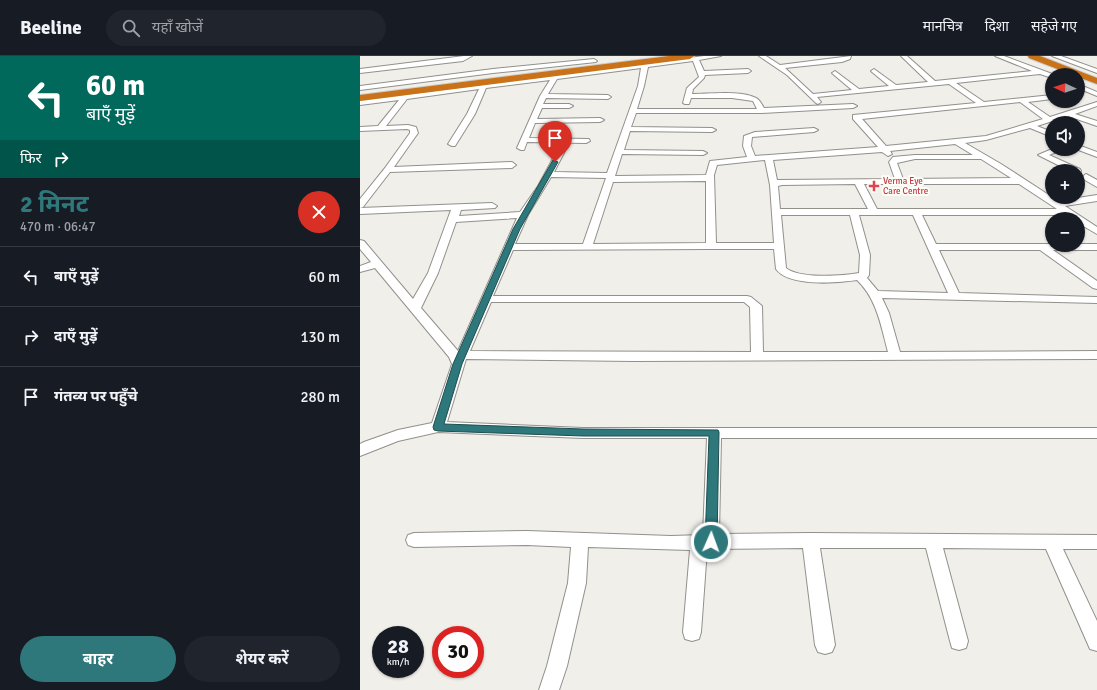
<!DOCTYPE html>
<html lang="hi">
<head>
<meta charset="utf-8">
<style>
	:root { --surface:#171b24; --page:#20242c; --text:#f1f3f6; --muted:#9ea1a6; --line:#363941; --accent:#2e787b }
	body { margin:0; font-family:Signika,"Noto Sans Devanagari",sans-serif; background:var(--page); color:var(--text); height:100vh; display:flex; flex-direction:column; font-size:15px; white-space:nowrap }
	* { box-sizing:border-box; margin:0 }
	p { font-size:13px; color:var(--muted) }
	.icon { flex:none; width:22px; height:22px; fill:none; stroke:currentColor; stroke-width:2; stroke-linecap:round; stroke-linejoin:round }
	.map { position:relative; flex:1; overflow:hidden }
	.drawer { display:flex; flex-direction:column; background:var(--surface); width:360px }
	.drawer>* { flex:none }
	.hud { background:#00695c; color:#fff; overflow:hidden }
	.needle { width:26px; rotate:273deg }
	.fabs { position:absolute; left:685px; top:12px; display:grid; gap:8px }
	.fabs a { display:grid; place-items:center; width:40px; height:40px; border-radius:50%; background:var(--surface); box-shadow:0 1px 3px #0004; font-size:20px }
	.speed { position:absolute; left:12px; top:570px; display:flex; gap:8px; font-size:20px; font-weight:700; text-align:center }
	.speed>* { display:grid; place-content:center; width:52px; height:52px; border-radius:50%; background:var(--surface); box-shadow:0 1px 3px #0004; line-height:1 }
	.speed small { font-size:10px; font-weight:400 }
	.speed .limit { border:6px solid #d22; background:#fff; color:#111 }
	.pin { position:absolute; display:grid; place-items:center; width:34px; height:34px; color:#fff; margin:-41px -17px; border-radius:50% 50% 50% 0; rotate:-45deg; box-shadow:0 0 4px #0007 }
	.pin .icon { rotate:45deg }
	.me { position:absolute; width:44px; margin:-22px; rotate:2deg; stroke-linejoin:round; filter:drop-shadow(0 0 3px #0008) }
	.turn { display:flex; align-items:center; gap:14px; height:84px; padding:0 20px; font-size:18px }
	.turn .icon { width:52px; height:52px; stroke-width:2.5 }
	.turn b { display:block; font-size:28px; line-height:34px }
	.then { display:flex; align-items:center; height:38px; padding:0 20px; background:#0003; gap:8px; font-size:15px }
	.round { display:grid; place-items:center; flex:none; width:42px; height:42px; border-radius:21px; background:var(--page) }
	.summary { display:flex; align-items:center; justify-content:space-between; height:68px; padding:0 20px }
	h1 { font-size:24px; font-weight:700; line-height:30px; color:var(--accent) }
	.primary-button { display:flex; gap:8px; margin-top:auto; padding:8px 20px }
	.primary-button a { flex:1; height:46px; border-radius:24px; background:var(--accent); color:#fff; font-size:16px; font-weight:700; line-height:46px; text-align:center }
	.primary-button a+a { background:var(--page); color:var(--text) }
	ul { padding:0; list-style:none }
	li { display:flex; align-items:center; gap:12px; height:60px; padding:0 20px; border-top:1px solid var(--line) }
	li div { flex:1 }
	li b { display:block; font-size:15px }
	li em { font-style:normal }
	header { display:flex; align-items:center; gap:24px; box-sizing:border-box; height:56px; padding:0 20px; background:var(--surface); border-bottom:1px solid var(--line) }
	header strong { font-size:19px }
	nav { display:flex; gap:22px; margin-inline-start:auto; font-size:14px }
	.search { width:280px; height:36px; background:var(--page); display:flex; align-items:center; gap:10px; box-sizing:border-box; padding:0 14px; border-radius:22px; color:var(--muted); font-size:15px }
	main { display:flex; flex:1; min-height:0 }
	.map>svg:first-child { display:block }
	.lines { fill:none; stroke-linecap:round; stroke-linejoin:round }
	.minor-casing { stroke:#91908b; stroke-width:2 }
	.highway-casing { stroke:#ccc; stroke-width:2 }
	.minor { fill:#fff; fill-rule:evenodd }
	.highway { fill:#c97218; fill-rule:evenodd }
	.route { fill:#2e787b; stroke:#1e4e50 }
	.health-dot { fill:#e0444e; stroke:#fefcf7; stroke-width:1.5 }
	.labels { text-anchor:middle; stroke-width:4; stroke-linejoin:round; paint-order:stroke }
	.far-health-label { font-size:9px; fill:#be3a42; stroke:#fefcf7; text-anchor:start }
</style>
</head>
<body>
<header>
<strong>Beeline</strong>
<div class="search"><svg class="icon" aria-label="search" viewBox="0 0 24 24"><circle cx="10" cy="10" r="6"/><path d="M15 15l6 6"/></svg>यहाँ खोजें</div>
<nav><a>मानचित्र</a><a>दिशा</a><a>सहेजे गए</a></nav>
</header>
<main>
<section class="drawer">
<div class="hud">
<div class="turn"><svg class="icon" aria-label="left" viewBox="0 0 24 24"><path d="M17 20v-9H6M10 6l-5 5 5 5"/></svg><div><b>60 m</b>बाएँ मुड़ें</div></div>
<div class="then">फिर<svg class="icon" aria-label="right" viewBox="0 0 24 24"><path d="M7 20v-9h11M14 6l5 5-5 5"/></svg></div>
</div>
<div class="summary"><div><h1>2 मिनट</h1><p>470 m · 06:47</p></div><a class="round" style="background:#d93025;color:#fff"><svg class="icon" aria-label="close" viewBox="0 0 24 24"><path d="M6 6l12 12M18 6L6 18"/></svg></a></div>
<ul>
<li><svg class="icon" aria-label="left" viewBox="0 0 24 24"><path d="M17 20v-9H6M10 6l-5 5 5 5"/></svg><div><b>बाएँ मुड़ें</b></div><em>60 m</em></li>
<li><svg class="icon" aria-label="right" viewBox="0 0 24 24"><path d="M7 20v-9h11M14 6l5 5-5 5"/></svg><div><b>दाएँ मुड़ें</b></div><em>130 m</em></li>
<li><svg class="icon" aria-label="arrive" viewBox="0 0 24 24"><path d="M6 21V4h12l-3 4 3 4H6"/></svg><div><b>गंतव्य पर पहुँचे</b></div><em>280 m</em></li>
</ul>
<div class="primary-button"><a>बाहर</a><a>शेयर करें</a></div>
</section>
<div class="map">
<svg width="737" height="634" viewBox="0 0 737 634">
	<rect width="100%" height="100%" fill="#f0efea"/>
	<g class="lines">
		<defs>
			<g id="minor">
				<path d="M 104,0 L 112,0 L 103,5 L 0,17 L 0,13 Z"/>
				<path d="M 344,0 L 361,0 L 339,4 L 344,15 L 388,13 L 391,15 L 388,17 L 345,19 L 344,22 L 333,33 L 332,38 C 349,38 381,34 396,42 C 400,44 402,49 404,52 L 493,48 L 497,50 L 493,52 L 401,57 L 276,57 L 271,71 L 352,72 L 356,74 L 352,76 L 270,75 L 264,94 L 343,95 L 347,97 L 343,99 L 262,98 L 255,120 L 346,119 L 350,105 L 387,101 L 383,90 L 384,80 L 395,76 L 454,72 L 458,74 L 454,76 L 392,81 L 391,90 L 395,100 L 518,91 L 493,63 L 493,59 L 616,47 L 589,28 L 457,41 L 461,46 L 458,48 L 456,47 L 427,19 L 399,0 L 406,0 L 420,9 L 491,0 L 490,3 L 482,6 L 425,12 L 453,38 L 492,34 L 473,18 L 472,17 L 475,15 L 499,33 L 529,30 L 512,16 L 511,15 L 514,13 L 536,29 L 568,26 L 541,0 L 547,0 L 575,25 L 672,15 L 635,0 L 644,0 L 695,19 L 692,19 L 692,22 L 680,18 L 596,27 L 624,46 L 692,39 L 692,43 L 668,46 L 690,61 L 737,46 L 737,50 L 715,58 L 737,65 L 737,70 L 708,60 L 677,70 L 692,76 L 692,81 L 670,72 L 626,84 L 605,87 L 641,108 L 698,145 L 737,139 L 737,145 L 705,150 L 737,171 L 737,178 L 718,167 L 718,163 L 712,163 L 706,159 L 562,159 L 576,188 L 737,188 L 737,194 L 693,194 L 737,225 L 737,233 L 733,232 L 680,194 L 579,194 L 599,237 L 737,241 L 737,247 L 522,242 L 529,257 L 540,296 L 737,295 L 737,303 L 273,305 L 106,303 L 87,366 L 223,372 L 737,372 L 737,382 L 361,382 L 359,478 L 450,477 L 737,479 L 737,493 L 703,493 L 737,565 L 737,595 L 730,593 L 686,493 L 583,492 L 608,585 L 606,592 L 599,594 L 592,592 L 590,585 L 566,492 L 460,492 L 475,589 L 472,596 L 465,598 L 458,596 L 455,589 L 443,492 L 347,493 L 341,576 L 339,583 L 332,585 L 325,583 L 323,576 L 330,494 L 228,491 L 226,527 L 207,610 L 199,634 L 179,634 L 187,610 L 208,527 L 211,491 L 167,489 L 54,491 L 48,489 L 46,484 L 48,479 L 54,477 L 167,475 L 311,480 L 343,479 L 347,382 L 223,382 L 78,376 L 38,385 L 0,400 L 0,388 L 4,386 L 38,374 L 72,367 L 92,308 L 89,301 L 15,212 L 0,216 L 0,210 L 11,206 L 0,193 L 0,184 L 4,185 L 53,243 L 68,217 L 91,154 L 0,158 L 0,152 L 132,147 L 137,150 L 135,152 L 101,154 L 99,160 L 160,156 L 178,130 L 197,95 L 201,93 L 205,95 L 194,116 L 247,117 L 278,30 L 281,12 L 197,23 L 188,38 L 248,39 L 251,41 L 248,43 L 186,42 L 183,48 L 209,48 L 213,50 L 209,52 L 182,52 L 177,63 L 240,62 L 244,64 L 240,66 L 175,67 L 169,82 L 229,83 L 230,85 L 226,87 L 167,86 L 164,94 L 161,94 L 157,92 L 180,40 L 190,24 L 126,32 L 115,58 L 95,90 L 92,90 L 88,88 L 107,58 L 119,33 L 47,43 L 26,70 L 48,69 L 56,71 L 58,77 L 34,111 L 152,106 L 156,109 L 152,112 L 30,116 L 3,151 L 0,152 L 0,143 L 25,112 L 50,77 L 50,74 L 47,73 L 0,75 L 0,71 L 18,70 L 39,44 L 0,49 L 0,45 ZM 333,5 L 339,21 L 327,32 L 323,47 L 325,48 L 329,48 L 331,42 L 372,42 L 393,45 L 397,53 L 277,53 L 284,30 L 288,11 ZM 660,46 L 683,63 L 626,80 L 526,90 L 502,63 ZM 595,88 L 613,99 L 555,99 L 533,101 L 529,106 L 535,123 L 417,124 L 413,104 L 522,96 L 528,100 L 532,98 L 530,95 ZM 555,103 L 621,103 L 651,122 L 543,123 L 537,107 ZM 405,104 L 410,129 L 414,187 L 356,187 L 354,119 L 357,109 ZM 191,121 L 246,122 L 223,188 L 155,188 L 168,159 ZM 346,125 L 346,187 L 233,188 L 253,126 ZM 495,128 L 508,153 L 420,153 L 418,130 L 422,129 ZM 504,128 L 659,128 L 697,153 L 517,153 ZM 421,159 L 490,159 L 500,199 L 499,217 C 482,220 439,223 426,212 ZM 499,159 L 553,159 L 588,237 L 518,235 L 507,222 L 509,219 L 510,199 ZM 157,162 L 98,295 L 61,252 L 78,217 L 96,166 ZM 348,193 L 414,193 L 416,213 C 429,231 477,227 497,224 C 517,243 521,270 528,296 L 403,296 L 402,250 L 391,241 L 387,240 L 133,240 L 153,194 ZM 131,246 L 384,246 L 390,251 L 391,296 L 110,295 Z"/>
				<path d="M 692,0 L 701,0 L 737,13 L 737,17 Z"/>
				<path d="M 234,3 L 237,5 L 236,6 L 133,17 L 0,34 L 0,30 L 133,13 Z"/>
				<path d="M 718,28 L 737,36 L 737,40 L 718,32 Z"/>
				<path d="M 718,89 L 737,96 L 737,101 L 716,93 L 718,93 Z"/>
				<path d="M 692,93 L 704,93 L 689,99 L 720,113 L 721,115 L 720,117 L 718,117 L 718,115 L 710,115 L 678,99 Z"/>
				<path d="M 726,118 L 737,124 L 737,131 L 723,123 L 722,121 Z"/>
			</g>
			<g id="highway">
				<path d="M 309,0 L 334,0 L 330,3 L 0,45 L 0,39 Z"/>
				<path d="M 668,0 L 680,0 L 737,22 L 737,28 L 718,21 L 718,19 L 713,19 L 669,2 Z"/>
			</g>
		</defs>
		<!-- minor casing -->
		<use href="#minor" class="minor-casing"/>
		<!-- highway casing -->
		<use href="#highway" class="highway-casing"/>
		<!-- minor -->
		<use href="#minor" class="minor"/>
		<!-- highway -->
		<use href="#highway" class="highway"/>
	</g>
	<!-- route -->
	<path class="route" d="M 193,104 L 198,106 L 160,173 L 102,308 L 84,368 L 223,373 L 358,374 L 359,376 L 357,486 L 355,489 L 351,491 L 347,489 L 345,486 L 349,380 L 223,380 L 78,375 L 74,374 L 73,371 L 93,308 L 153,173 Z"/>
	<!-- markers -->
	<path class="health-dot" d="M512 124h4v4h4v4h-4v4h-4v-4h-4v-4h4z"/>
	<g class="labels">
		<!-- far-health labels -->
		<g class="far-health-label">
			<text x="523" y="128">Verma Eye<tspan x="523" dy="10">Care Centre</tspan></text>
		</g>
	</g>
</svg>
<div class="fabs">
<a><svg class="needle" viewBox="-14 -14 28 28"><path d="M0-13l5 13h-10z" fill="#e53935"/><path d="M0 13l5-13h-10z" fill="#9ea1a6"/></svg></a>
<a><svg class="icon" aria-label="sound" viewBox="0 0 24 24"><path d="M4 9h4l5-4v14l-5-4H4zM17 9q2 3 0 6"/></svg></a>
<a>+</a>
<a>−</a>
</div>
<div class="speed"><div>28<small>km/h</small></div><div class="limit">30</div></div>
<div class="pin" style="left:195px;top:106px;background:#d93025"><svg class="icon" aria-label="arrive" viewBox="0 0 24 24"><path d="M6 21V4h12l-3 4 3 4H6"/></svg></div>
<svg class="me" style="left:351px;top:486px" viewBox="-20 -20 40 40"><circle r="17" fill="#2e787b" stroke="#fff" stroke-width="3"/><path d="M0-11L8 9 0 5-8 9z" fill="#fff"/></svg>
</div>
</main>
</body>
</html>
